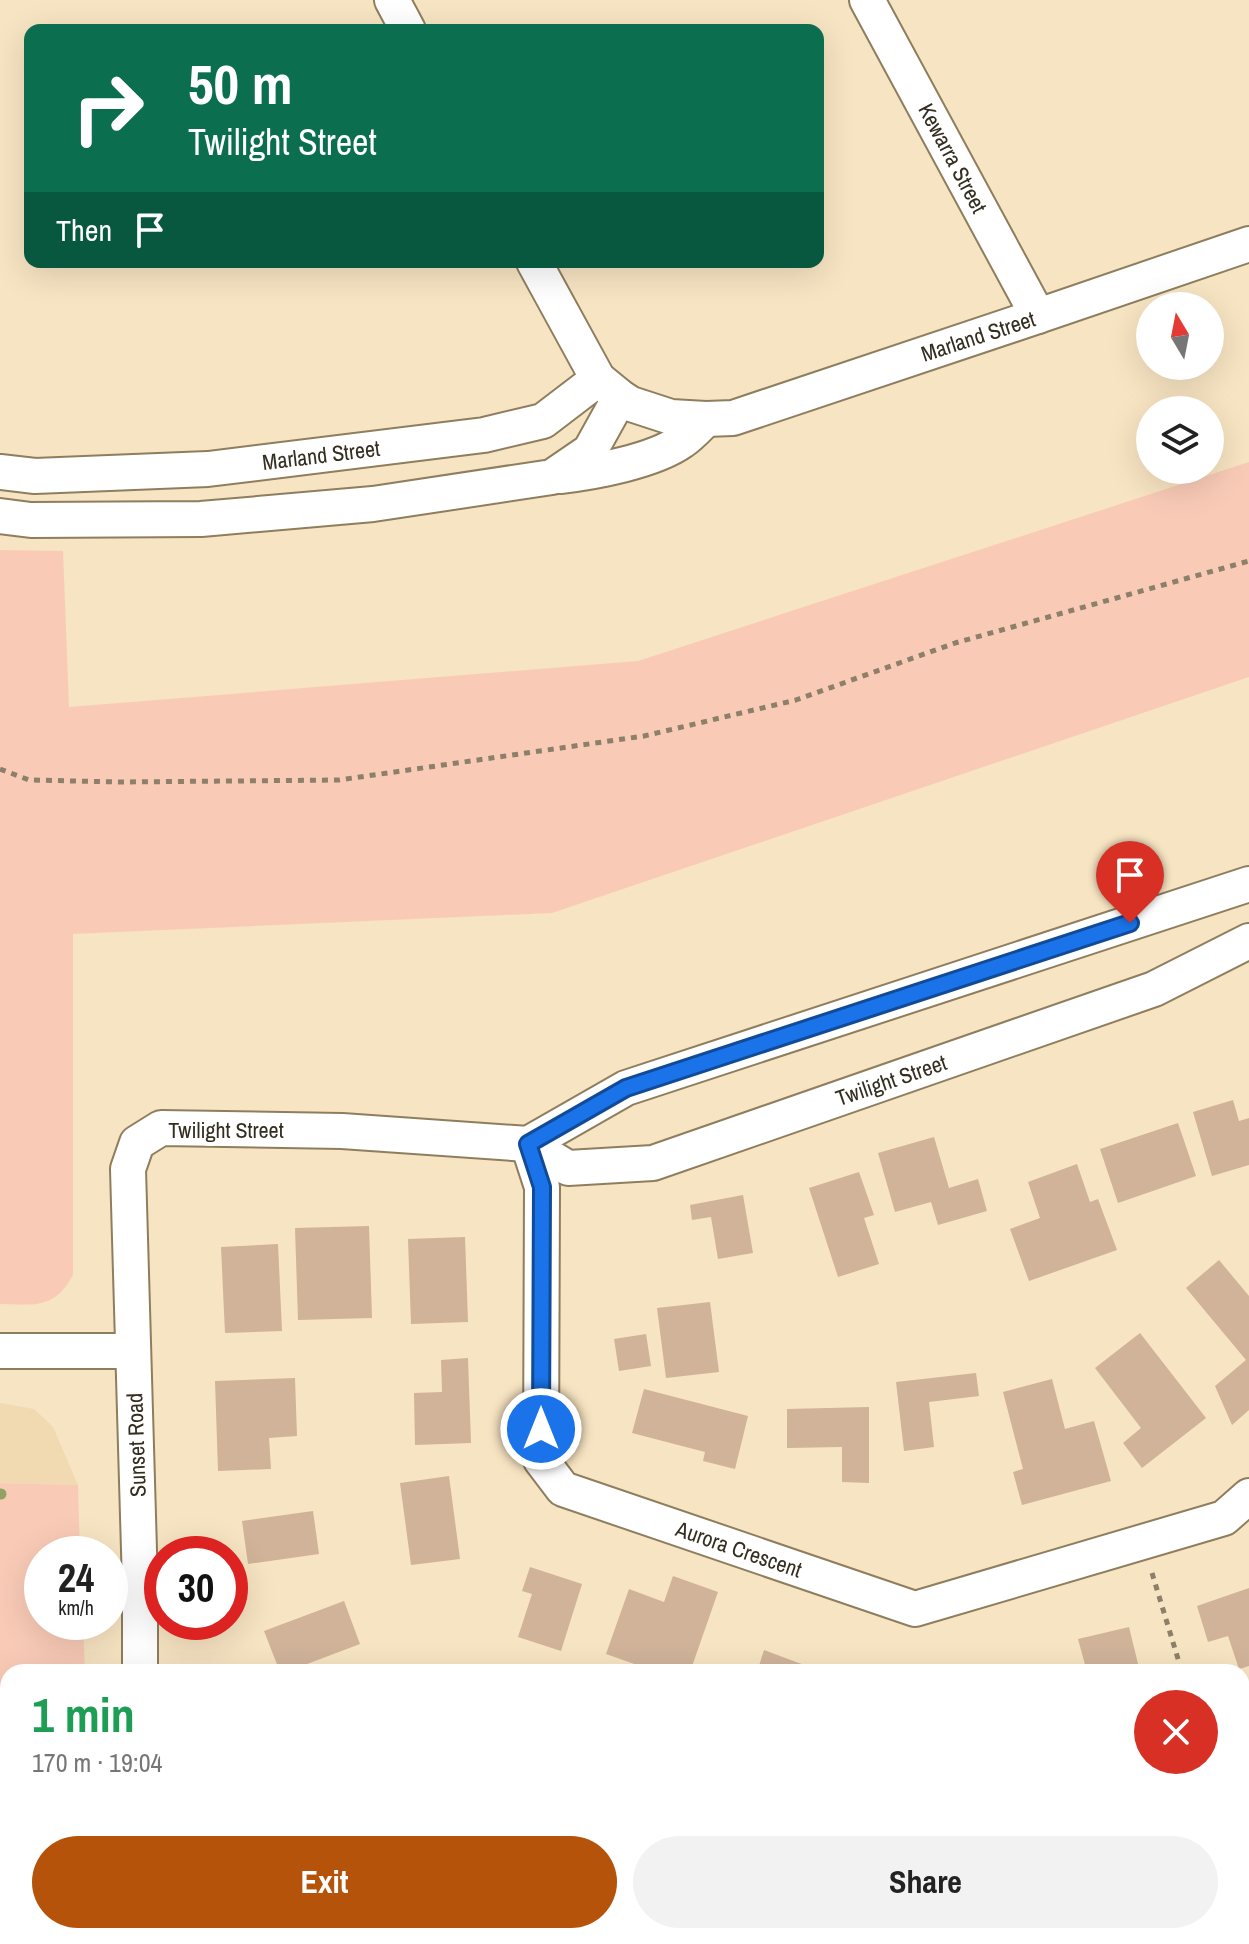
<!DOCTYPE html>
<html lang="en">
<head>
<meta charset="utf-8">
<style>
	:root { --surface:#fff; --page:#f2f2f2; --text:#222; --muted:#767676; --accent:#b45309 }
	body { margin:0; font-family:"Archivo Narrow",sans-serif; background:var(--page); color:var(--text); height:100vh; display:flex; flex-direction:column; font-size:30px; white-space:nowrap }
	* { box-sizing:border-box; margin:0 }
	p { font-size:26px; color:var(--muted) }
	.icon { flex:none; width:44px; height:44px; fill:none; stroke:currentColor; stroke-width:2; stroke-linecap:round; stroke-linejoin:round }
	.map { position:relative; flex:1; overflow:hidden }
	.panel { position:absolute; left:0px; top:1664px; width:1250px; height:280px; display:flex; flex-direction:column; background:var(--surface); border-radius:24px 24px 0 0; box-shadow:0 8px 32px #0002 }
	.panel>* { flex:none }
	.guide { position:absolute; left:24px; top:24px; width:800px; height:244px; border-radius:16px; box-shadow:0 8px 32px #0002; background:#0b6e4f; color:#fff; overflow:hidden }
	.needle { width:52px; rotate:350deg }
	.tools { position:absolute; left:1136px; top:292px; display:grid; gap:16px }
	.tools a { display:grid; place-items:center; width:88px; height:88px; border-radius:50%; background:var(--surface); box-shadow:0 8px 32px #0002; font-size:40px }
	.speed { position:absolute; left:24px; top:1536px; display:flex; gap:16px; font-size:40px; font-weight:700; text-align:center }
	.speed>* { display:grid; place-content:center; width:104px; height:104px; border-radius:50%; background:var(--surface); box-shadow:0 8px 32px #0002; line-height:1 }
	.speed small { font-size:20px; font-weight:400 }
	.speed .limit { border:12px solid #d22; background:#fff; color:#111 }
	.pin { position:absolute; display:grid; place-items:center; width:68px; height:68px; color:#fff; margin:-82px -34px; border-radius:50% 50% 50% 0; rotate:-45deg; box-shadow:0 0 8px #0007 }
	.pin .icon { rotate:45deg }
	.me { position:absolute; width:88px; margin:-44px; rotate:0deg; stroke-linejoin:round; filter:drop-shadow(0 0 6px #0008) }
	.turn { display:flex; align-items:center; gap:28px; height:168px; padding:0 32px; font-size:36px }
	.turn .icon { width:104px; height:104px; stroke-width:2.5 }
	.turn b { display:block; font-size:56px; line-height:68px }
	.then { display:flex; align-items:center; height:76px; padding:0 32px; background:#0003; gap:16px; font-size:30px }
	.round { display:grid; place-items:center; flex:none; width:84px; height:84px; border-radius:42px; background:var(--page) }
	.overview { display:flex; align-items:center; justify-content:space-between; height:136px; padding:0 32px }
	h1 { font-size:48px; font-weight:700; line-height:60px; color:#1e9e55 }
	.button { display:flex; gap:16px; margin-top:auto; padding:16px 32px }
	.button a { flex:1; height:92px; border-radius:48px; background:var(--accent); color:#fff; font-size:32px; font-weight:700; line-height:92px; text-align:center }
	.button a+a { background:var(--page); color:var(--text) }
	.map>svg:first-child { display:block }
	.built { fill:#f1dab1 }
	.green { fill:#f9cbb7 }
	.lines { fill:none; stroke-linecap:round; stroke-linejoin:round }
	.stream { stroke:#91a263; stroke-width:11 }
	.building { fill:#d0b399 }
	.minor-casing { stroke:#8e7e5e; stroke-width:38 }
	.path { stroke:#8d806a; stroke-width:5; stroke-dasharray:6 6; stroke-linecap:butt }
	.minor { stroke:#fff; stroke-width:34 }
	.route-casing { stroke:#114b97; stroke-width:20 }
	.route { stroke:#1a73e8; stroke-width:14 }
	.labels { text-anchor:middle; stroke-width:8; stroke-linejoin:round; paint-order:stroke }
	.street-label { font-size:22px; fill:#342d20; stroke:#fff }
</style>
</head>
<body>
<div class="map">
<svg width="1249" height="1944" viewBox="0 0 1249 1944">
	<rect width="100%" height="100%" fill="#f7e4c2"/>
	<!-- built -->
	<path class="built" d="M 0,1403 L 34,1409 L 53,1427 L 78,1485 L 0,1483 Z"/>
	<!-- green -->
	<g class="green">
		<path d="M 1249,462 L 1249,677 L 552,913 L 73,934 L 73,1275 C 55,1309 34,1305 0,1304 L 0,550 L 63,551 L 69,707 L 638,661 Z"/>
		<path d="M 0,1483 L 78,1485 L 80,1554 L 42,1554 L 42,1622 L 83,1622 L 85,1672 L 8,1672 L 8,1936 L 81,1936 L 81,1944 L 0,1944 Z"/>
	</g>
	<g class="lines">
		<!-- stream -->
		<path class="stream" d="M 0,1494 L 1,1494"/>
	</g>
	<!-- building -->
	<g class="building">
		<path d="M 1233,1100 L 1239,1121 L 1249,1118 L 1249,1165 L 1212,1176 L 1193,1112 Z"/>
		<path d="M 1178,1123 L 1196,1176 L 1118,1203 L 1100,1149 Z"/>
		<path d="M 934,1137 L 949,1188 L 978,1179 L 987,1211 L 938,1225 L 931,1202 L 895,1212 L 878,1153 Z"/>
		<path d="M 1077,1164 L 1090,1202 L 1098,1199 L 1117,1250 L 1029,1281 L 1010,1229 L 1040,1218 L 1028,1182 Z"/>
		<path d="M 859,1172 L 874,1215 L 864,1218 L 879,1264 L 838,1277 L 809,1188 Z"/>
		<path d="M 743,1195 L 753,1253 L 718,1259 L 711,1217 L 692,1220 L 690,1205 Z"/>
		<path d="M 369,1226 L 372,1318 L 298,1320 L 295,1228 Z"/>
		<path d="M 465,1237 L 468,1322 L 411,1324 L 408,1239 Z"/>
		<path d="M 278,1244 L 282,1331 L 225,1333 L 221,1247 Z"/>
		<path d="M 1219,1260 L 1249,1296 L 1249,1410 L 1232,1425 L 1215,1386 L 1246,1360 L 1186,1288 Z"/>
		<path d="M 710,1302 L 719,1372 L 666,1378 L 657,1308 Z"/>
		<path d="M 1140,1333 L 1206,1418 L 1142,1468 L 1123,1443 L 1141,1428 L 1095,1368 Z"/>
		<path d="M 646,1334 L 651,1366 L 619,1371 L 614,1339 Z"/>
		<path d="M 468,1358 L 471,1443 L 415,1445 L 414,1393 L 442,1392 L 441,1360 Z"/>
		<path d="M 976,1373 L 979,1396 L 929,1402 L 934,1447 L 904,1451 L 896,1382 Z"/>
		<path d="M 295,1378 L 297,1436 L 269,1438 L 271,1469 L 218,1471 L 215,1381 Z"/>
		<path d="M 1052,1379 L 1065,1429 L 1094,1421 L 1111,1481 L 1022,1505 L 1013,1472 L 1023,1469 L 1003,1392 Z"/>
		<path d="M 644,1389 L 748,1416 L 735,1469 L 703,1461 L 705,1452 L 632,1433 Z"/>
		<path d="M 869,1407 L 869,1483 L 842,1482 L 842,1447 L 787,1448 L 787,1409 Z"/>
		<path d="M 449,1476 L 460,1559 L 411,1565 L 400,1483 Z"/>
		<path d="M 313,1511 L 319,1554 L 248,1564 L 242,1521 Z"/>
		<path d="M 530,1567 L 582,1584 L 561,1651 L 518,1637 L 532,1594 L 522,1591 Z"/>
		<path d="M 673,1576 L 718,1592 L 690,1672 L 657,1672 L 606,1654 L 629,1589 L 664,1602 Z"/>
		<path d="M 1249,1588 L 1249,1666 L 1239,1669 L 1228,1636 L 1208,1642 L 1197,1606 Z"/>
		<path d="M 344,1601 L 360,1644 L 286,1672 L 280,1672 L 264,1631 Z"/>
		<path d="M 1129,1627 L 1140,1672 L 1087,1672 L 1078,1639 Z"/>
		<path d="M 764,1650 L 823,1672 L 757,1672 Z"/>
	</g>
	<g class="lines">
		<defs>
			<g id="minor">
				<path d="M 392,0 L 408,30"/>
				<path d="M 867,0 L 1038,316"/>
				<path d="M 534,262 L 598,379 L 620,397 L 631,404 L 671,417 L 706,419 L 733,418 L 1038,316 L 1249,244"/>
				<path d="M 0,472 L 35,476 L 208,469 L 484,435 L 543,421 L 598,379"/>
				<path d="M 560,476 C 595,472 654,461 682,441 C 691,435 698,427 706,419"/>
				<path d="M 0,516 L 31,520 L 201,519 L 373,504 L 552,477 L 590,451 L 620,397"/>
				<path d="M 528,1144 L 542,1187 L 541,1460 L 563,1489 L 915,1609 L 1224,1518 L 1249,1496"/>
				<path d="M 528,1144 L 568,1168 L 653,1163 L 1154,989 L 1249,941"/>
				<path d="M 0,1351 L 133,1351"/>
				<path d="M 140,1672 L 140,1585 L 128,1169 L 137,1143 L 161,1128 L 342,1131 L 528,1144 L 626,1088 L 1249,884"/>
				<path d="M 619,1936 L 643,1944"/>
			</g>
		</defs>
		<!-- minor casing -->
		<use href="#minor" class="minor-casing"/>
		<!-- path -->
		<g class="path">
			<path d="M 0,769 L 29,780 L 122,782 L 339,780 L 644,736 L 796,700 L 955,643 L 1249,561"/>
			<path d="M 1152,1573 L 1182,1672"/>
			<path d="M 1242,1880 L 1249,1904"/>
		</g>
		<!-- minor -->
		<use href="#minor" class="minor"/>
	</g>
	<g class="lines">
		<defs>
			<path id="route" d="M 541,1429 L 542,1187 L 528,1144 L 626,1088 L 1130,923"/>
		</defs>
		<!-- route casing -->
		<use href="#route" class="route-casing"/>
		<!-- route -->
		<use href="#route" class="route"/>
	</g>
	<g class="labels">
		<!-- street labels -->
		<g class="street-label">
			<text transform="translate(953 158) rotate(62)" y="8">Kewarra Street</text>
			<text transform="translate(978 336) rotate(-18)" y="8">Marland Street</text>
			<text transform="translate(321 455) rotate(-7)" y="8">Marland Street</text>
			<text transform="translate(891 1080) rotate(-19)" y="8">Twilight Street</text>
			<text x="226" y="1138">Twilight Street</text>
			<text transform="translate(136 1445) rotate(-92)" y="8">Sunset Road</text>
			<text transform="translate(739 1549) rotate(19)" y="8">Aurora Crescent</text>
		</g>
	</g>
</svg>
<div class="tools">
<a><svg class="needle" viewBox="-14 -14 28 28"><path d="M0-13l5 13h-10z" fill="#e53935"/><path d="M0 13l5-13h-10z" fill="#767676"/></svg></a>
<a><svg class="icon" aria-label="layers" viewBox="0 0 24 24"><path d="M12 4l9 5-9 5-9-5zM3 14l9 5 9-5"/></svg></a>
</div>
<div class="speed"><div>24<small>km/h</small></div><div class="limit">30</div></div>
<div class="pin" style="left:1130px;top:923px;background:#d93025"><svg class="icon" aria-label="arrive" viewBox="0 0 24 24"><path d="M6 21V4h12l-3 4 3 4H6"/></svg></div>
<svg class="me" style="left:541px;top:1429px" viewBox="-20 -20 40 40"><circle r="17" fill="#1a73e8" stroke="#fff" stroke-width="3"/><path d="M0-11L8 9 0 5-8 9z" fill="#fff"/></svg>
<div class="guide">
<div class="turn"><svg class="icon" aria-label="right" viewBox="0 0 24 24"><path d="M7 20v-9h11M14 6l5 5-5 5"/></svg><div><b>50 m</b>Twilight Street</div></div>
<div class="then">Then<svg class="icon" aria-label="arrive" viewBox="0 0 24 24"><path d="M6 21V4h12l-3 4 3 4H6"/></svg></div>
</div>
<section class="panel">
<div class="overview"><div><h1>1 min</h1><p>170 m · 19:04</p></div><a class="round" style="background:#d93025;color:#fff"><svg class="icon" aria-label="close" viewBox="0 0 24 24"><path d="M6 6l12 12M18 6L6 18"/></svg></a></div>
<div class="button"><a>Exit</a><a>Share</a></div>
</section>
</div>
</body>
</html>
